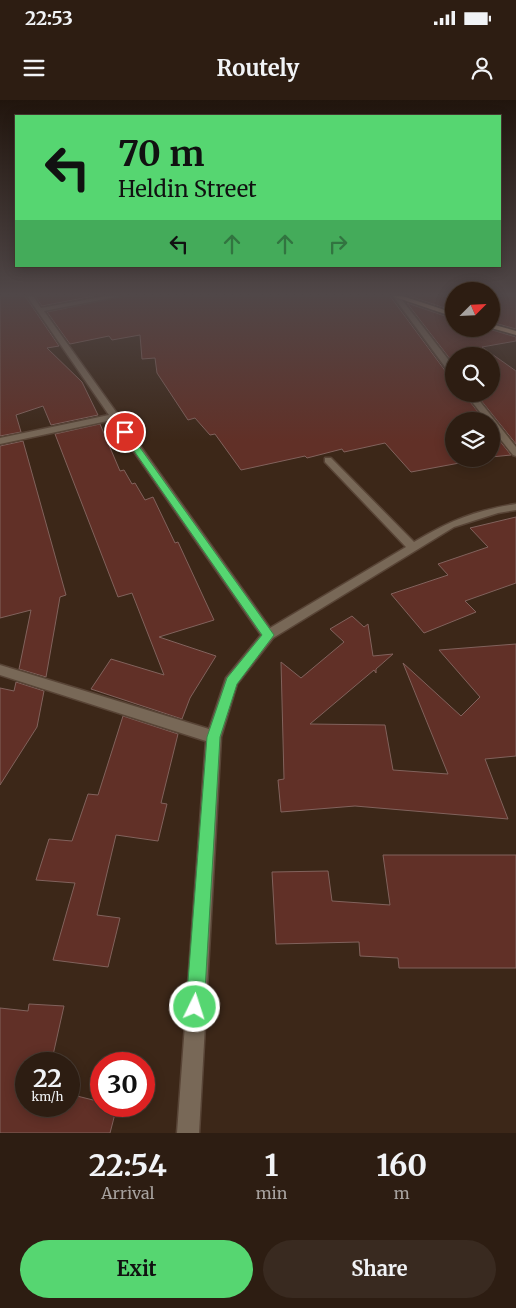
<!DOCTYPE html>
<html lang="en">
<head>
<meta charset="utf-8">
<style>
	:root { --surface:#2d1d12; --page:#392a20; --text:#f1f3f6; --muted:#a7a29f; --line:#483b32; --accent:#56d671 }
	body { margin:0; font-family:Merriweather,serif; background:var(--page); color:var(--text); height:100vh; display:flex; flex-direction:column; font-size:19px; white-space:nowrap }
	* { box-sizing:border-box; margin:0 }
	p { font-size:16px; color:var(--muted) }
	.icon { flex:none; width:28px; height:28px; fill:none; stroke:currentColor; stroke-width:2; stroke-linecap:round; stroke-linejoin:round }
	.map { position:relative; height:1033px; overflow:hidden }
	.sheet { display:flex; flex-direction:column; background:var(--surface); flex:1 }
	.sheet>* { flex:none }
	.banner { position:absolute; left:15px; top:15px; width:486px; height:152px; border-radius:0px; box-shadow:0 2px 12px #0003,0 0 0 1px var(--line); background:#56d671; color:#111; overflow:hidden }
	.needle { width:32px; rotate:66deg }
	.tools { position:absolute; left:445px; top:182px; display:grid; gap:10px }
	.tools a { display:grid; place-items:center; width:55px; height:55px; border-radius:50%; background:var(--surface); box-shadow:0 2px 12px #0003,0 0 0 1px var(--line); font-size:25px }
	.speed { position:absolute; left:15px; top:952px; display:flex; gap:10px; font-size:25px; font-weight:700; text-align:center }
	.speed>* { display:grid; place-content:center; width:65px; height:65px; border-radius:50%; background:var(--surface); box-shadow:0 2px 12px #0003,0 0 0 1px var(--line); line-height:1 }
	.speed small { font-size:12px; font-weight:400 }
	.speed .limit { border:8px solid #d22; background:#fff; color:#111 }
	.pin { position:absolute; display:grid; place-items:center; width:42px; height:42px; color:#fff; margin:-21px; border:2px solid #fff; border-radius:50%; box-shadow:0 1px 5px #0007 }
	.me { position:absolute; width:55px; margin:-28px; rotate:4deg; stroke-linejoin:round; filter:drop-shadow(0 0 4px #0008) }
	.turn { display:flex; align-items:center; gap:18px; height:105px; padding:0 20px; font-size:22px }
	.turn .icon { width:65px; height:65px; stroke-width:2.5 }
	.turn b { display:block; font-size:35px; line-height:42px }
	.lanes { display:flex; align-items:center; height:48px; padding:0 20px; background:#0003; justify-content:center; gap:25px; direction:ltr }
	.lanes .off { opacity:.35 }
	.eta { display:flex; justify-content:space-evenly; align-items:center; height:85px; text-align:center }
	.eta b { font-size:30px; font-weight:700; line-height:35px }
	.button { display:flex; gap:10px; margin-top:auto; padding:10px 20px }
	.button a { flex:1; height:58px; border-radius:30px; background:var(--accent); color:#111; font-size:20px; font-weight:700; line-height:58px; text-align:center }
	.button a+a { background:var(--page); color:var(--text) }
	.status { display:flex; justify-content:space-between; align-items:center; height:35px; padding:0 25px; background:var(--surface); direction:ltr }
	.status svg { height:14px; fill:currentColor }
	header { display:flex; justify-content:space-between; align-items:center; height:65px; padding:0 20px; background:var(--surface); font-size:22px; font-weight:700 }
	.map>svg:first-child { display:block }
	.building { fill:#613027; stroke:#81625c }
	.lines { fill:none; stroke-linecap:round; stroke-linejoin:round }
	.street-casing { stroke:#584436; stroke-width:3 }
	.primary-casing { stroke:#584436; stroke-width:3 }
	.street { fill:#786857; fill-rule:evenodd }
	.primary { fill:#c4a37f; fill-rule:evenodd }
	.route { fill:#56d671; stroke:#388b49 }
</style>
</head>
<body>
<div class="status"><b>22:53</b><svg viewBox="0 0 49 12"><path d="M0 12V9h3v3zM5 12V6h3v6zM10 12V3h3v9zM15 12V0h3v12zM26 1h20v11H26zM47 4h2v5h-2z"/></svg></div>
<header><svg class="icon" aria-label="menu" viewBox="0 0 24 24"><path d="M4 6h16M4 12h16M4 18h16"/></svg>Routely<svg class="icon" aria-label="person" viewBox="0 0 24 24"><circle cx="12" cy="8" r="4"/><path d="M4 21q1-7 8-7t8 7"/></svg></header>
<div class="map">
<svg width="516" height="1033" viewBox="0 0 516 1033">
	<rect width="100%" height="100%" fill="#3c2718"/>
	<!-- building -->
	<g class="building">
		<path d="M 0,196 L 25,196 L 59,246 L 47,248 L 82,282 L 98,315 L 51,325 L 43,306 L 16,315 L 21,332 L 0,336 Z"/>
		<path d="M 35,196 L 94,196 L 42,206 Z"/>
		<path d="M 123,196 L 390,196 L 449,276 L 454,277 L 454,294 L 464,294 L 485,321 L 454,321 L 454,359 L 481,359 L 411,372 L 385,343 L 344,352 L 342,349 L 307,358 L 305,356 L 241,370 L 215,334 L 210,335 L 195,318 L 188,320 L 157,273 L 155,258 L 142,259 L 140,235 L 112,240 L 109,236 L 70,244 L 47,212 Z"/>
		<path d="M 409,196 L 454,196 L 454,211 Z"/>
		<path d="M 491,196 L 516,196 L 516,229 L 491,222 Z"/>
		<path d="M 407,203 L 454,219 L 454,229 L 489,229 L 516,237 L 516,241 L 482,247 L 516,271 L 516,344 L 476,294 L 491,294 L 491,256 L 454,256 L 454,264 Z"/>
		<path d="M 100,324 L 120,371 L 124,370 L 132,384 L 135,383 L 145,400 L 153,397 L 175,443 L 178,442 L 214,520 L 159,537 L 216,556 L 190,598 L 182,619 L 91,589 L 111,559 L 164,575 L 132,493 L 118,497 L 55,334 Z"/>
		<path d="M 491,330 L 511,355 L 491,357 Z"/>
		<path d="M 23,341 L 66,495 L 60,497 L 46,577 L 19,569 L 31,510 L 0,518 L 0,346 Z"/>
		<path d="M 516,417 L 516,483 L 465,501 L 476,512 L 424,533 L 391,494 L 448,475 L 438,464 L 488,447 L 470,428 Z"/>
		<path d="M 352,516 L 364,527 L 368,524 L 373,556 L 393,554 L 376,569 L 376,573 L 374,570 L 310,624 L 385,625 L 393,670 L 448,674 L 403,563 L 461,616 L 480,597 L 439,550 L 516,544 L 516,656 L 485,659 L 508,719 L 355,706 L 281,712 L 278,680 L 284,679 L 281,562 L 301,578 L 344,542 L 330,529 Z"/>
		<path d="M 16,582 L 44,591 L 37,627 L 0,685 L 0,588 L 14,591 Z"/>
		<path d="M 123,616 L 178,634 L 161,703 L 167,704 L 158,741 L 116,735 L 97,815 L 120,818 L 108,867 L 53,860 L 75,783 L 36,780 L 49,739 L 72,741 L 88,694 L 98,695 Z"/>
		<path d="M 383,755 L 516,755 L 516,868 L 399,868 L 398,858 L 360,856 L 359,842 L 276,844 L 272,772 L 328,771 L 332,801 L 390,805 Z"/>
		<path d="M 29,904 L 64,906 L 51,964 L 26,964 L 26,1006 L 69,1006 L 69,994 L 101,1002 L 101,1006 L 117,1006 L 110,1033 L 0,1033 L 0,908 L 28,911 Z"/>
	</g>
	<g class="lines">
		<defs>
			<g id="street">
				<path d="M 27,196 L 33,196 L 41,208 L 106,196 L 121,196 L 44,211 L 270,528 L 406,447 L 325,362 L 325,358 L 331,358 L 414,442 C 449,421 476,410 516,404 L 516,410 L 498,413 L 454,427 L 273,538 L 237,584 L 221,637 L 199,1033 L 177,1033 L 206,641 L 0,575 L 0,565 L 209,629 L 226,578 L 261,535 L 112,320 L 0,344 L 0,338 L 109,315 Z"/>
				<path d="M 393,196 L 399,196 L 454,267 L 454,275 L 451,275 Z"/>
				<path d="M 466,294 L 474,294 L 516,347 L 516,356 L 513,355 L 491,327 L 491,321 L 487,321 Z"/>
			</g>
			<g id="primary">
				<path d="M 392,196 L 402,196 L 454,213 L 454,217 Z"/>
				<path d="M 491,224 L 516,231 L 516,235 L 491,228 Z"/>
			</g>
		</defs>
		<!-- street casing -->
		<use href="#street" class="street-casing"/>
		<!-- primary casing -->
		<use href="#primary" class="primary-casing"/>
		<!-- street -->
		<use href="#street" class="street"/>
		<!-- primary -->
		<use href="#primary" class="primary"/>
	</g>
	<!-- sky -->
	<linearGradient id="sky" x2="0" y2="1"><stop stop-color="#21150d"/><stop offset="0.57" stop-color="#504748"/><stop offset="1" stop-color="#504748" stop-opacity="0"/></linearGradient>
	<rect width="516" height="341" fill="url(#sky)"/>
	<!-- route -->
	<path class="route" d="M 122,331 L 128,331 L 274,535 L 237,584 L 220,637 L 204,907 L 202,913 L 195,916 L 189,913 L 186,907 L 207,637 L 227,578 L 262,535 L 121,332 Z"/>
</svg>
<div class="tools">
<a><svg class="needle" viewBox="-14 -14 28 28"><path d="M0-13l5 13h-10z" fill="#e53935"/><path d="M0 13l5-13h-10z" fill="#a7a29f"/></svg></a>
<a><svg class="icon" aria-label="search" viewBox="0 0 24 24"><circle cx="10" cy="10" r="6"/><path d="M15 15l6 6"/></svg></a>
<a><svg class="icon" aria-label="layers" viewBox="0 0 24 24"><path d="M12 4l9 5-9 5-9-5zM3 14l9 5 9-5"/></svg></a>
</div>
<div class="speed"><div>22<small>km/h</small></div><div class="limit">30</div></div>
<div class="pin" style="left:125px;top:332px;background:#d93025"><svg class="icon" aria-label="arrive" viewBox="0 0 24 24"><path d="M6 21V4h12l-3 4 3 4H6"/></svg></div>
<svg class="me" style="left:195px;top:907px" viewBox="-20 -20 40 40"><circle r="17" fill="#56d671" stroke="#fff" stroke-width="3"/><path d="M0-11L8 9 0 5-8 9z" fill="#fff"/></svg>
<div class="banner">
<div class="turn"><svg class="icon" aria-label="left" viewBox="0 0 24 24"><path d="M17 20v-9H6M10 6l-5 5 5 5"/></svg><div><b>70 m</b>Heldin Street</div></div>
<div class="lanes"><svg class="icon" aria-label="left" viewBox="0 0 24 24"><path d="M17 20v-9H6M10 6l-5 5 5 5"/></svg><svg class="icon off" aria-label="ahead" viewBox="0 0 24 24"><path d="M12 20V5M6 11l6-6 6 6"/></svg><svg class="icon off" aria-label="ahead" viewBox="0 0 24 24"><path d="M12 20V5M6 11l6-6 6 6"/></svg><svg class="icon off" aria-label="right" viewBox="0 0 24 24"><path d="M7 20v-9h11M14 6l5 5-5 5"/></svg></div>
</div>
</div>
<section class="sheet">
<div class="eta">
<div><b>22:54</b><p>Arrival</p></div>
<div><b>1</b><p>min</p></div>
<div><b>160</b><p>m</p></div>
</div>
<div class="button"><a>Exit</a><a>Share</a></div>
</section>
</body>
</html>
